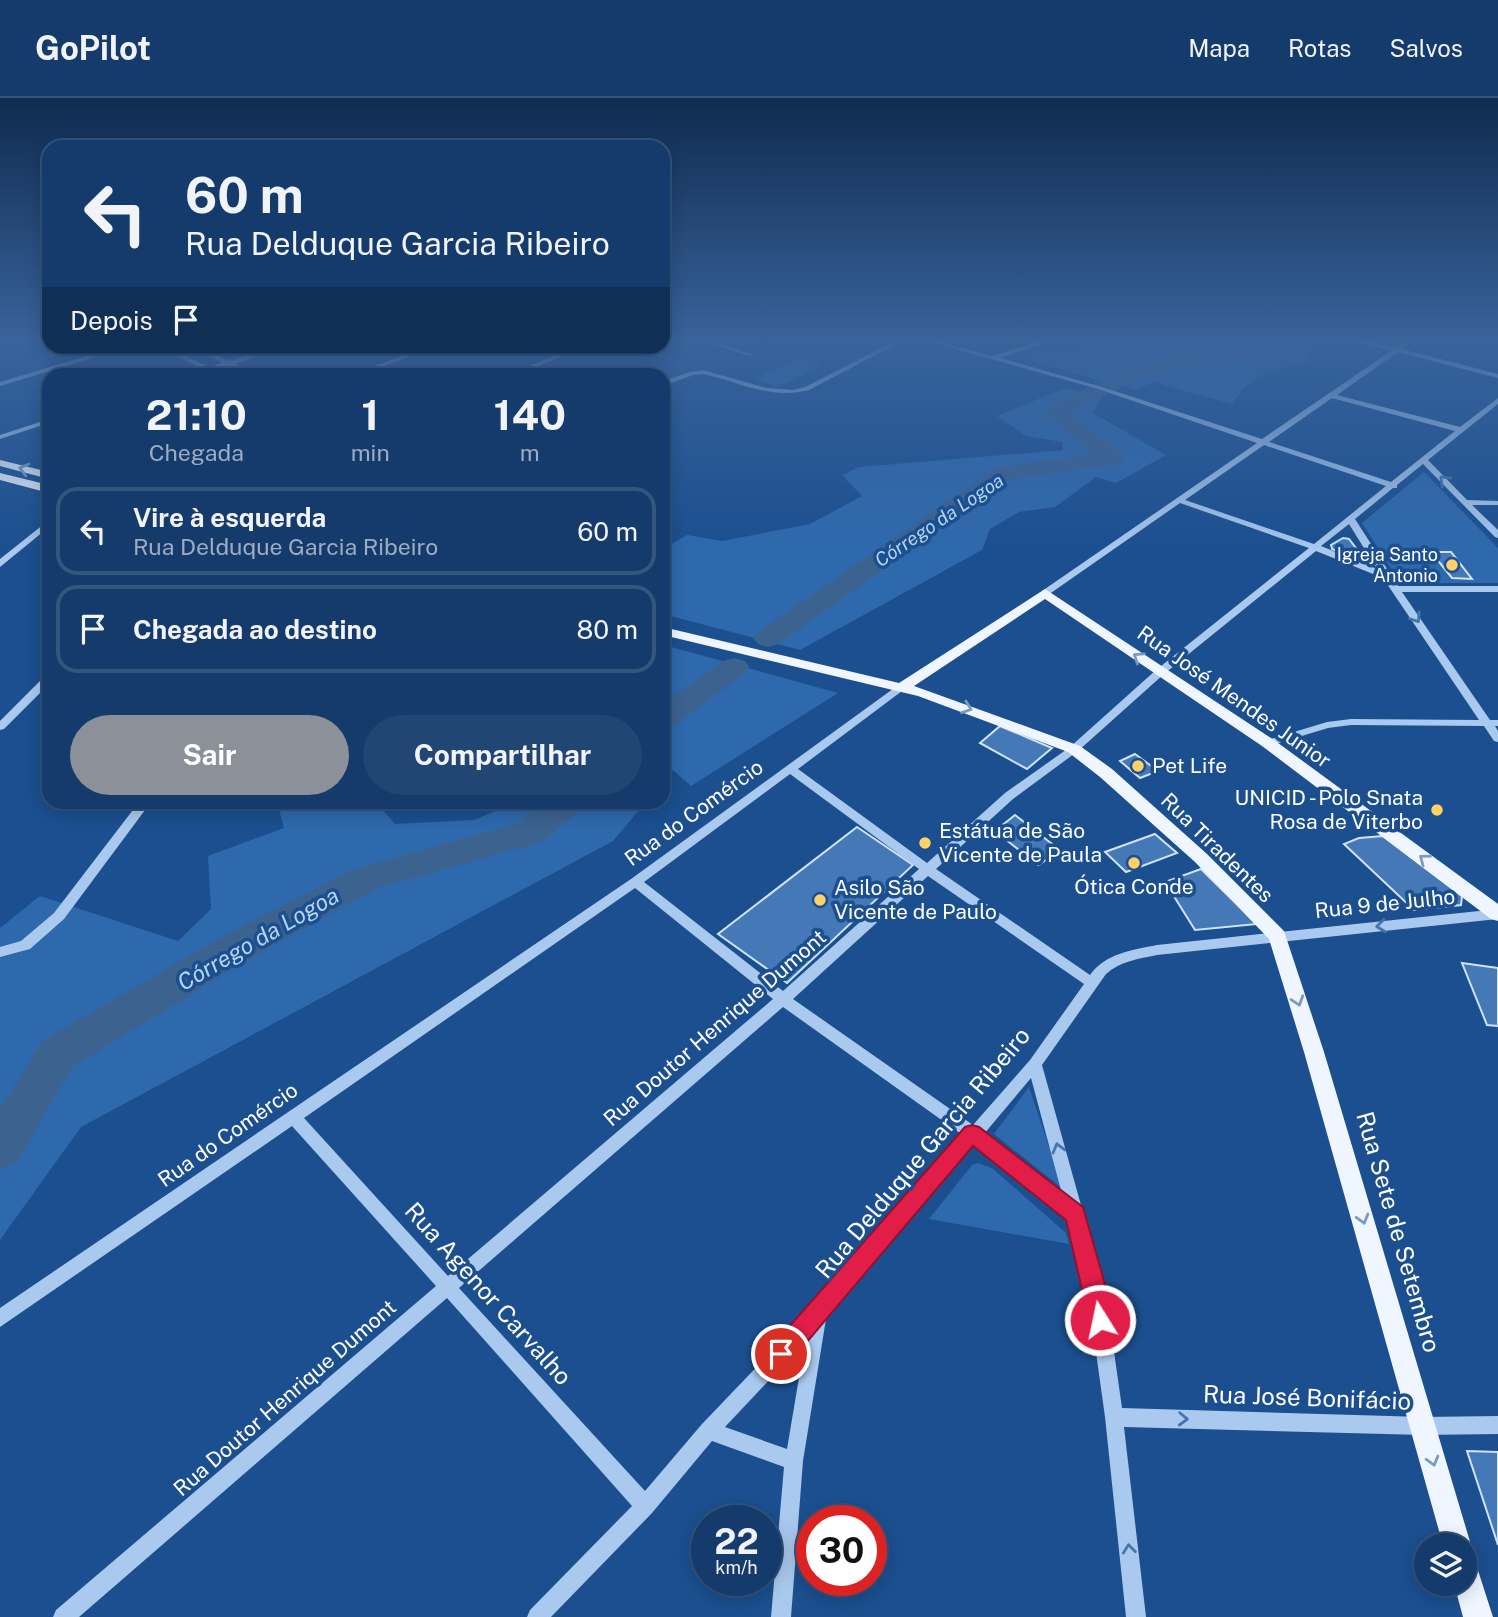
<!DOCTYPE html>
<html lang="pt">
<head>
<meta charset="utf-8">
<style>
	:root { --surface:#143b6b; --page:#214673; --text:#f1f3f6; --muted:#9dadc1; --line:#33557e; --accent:#8c9099 }
	body { margin:0; font-family:"Public Sans",sans-serif; background:var(--page); color:var(--text); height:100vh; display:flex; flex-direction:column; font-size:26px; white-space:nowrap }
	* { box-sizing:border-box; margin:0 }
	p { font-size:23px; color:var(--muted) }
	.icon { flex:none; width:38px; height:38px; fill:none; stroke:currentColor; stroke-width:2; stroke-linecap:round; stroke-linejoin:round }
	.map { position:relative; flex:1; overflow:hidden }
	.panel { position:absolute; left:42px; top:270px; width:628px; height:441px; display:flex; flex-direction:column; background:var(--surface); border-radius:21px; box-shadow:0 4px 18px #0003,0 0 0 2px var(--line) }
	.panel>* { flex:none }
	.hud { position:absolute; left:42px; top:42px; width:628px; height:214px; border-radius:21px; box-shadow:0 4px 18px #0003,0 0 0 2px var(--line); background:#143b6b; color:var(--text); overflow:hidden }
	.buttons { position:absolute; left:1414px; top:1435px; display:grid; gap:14px }
	.buttons a { display:grid; place-items:center; width:63px; height:63px; border-radius:50%; background:var(--surface); box-shadow:0 4px 18px #0003,0 0 0 2px var(--line); font-size:35px }
	.speed { position:absolute; left:691px; top:1407px; display:flex; gap:14px; font-size:35px; font-weight:700; text-align:center }
	.speed>* { display:grid; place-content:center; width:91px; height:91px; border-radius:50%; background:var(--surface); box-shadow:0 4px 18px #0003,0 0 0 2px var(--line); line-height:1 }
	.speed small { font-size:18px; font-weight:400 }
	.speed .limit { border:10px solid #d22; background:#fff; color:#111 }
	.pin { position:absolute; display:grid; place-items:center; width:60px; height:60px; color:#fff; margin:-30px; border:4px solid #fff; border-radius:50%; box-shadow:0 2px 7px #0007 }
	.me { position:absolute; width:77px; margin:-38px; rotate:350deg; stroke-linejoin:round; filter:drop-shadow(0 0 5px #0008) }
	.turn { display:flex; align-items:center; gap:24px; height:147px; padding:0 28px; font-size:32px }
	.turn .icon { width:91px; height:91px; stroke-width:2.5 }
	.turn b { display:block; font-size:49px; line-height:60px }
	.then { display:flex; align-items:center; height:66px; padding:0 28px; background:#0003; gap:14px; font-size:26px }
	.eta { display:flex; justify-content:space-evenly; align-items:center; height:119px; text-align:center }
	.eta b { font-size:42px; font-weight:700; line-height:49px }
	.action { display:flex; gap:14px; margin-top:auto; padding:14px 28px }
	.action a { flex:1; height:80px; border-radius:42px; background:var(--accent); color:#fff; font-size:28px; font-weight:700; line-height:80px; text-align:center }
	.action a+a { background:var(--page); color:var(--text) }
	ul { padding:0; list-style:none }
	li { display:flex; align-items:center; gap:21px; height:88px; margin:0 14px 10px; padding:0 14px; border:4px solid var(--line); border-radius:21px }
	li div { flex:1 }
	li b { display:block; font-size:26px }
	li em { font-style:normal }
	header { display:flex; align-items:center; gap:42px; box-sizing:border-box; height:98px; padding:0 35px; background:var(--surface); border-bottom:2px solid var(--line) }
	header strong { font-size:33px }
	nav { display:flex; gap:38px; margin-inline-start:auto; font-size:24px }
	.map>svg:first-child { display:block }
	.green { fill:#2e69ad }
	.lines { fill:none; stroke-linecap:round; stroke-linejoin:round }
	.river { fill:#3c6290; fill-rule:evenodd }
	.building { fill:#4478b7; stroke:#cfe3fa; stroke-width:2 }
	.minor { fill:#a9c9ee; fill-rule:evenodd }
	.major { fill:#f0f6ff; fill-rule:evenodd }
	.oneway { stroke:#7b9ac1 }
	.oneway2 { stroke:#4674ac }
	.route { fill:#e11d48; stroke:#92132f; stroke-width:2 }
	.poi-dot { fill:#ffd166; stroke:#1b4f8f; stroke-width:2.5 }
	.labels { text-anchor:middle; stroke-width:7; stroke-linejoin:round; paint-order:stroke }
	.far-poi-label { font-size:18px; fill:#fff; stroke:#1b4f8f; text-anchor:end }
	.far-water-label { font-size:19px; font-style:italic; fill:#b5d3f5; stroke:#1b4f8f }
	.street-label { font-size:21px; fill:#fff; stroke:#1b4f8f }
	.poi-label { font-size:21px; fill:#fff; stroke:#1b4f8f; text-anchor:start }
	.water-label { font-size:23px; font-style:italic; fill:#b5d3f5; stroke:#1b4f8f }
	.near-street-label { font-size:24px; fill:#fff; stroke:#1b4f8f }
</style>
</head>
<body>
<header>
<strong>GoPilot</strong>
<nav><a>Mapa</a><a>Rotas</a><a>Salvos</a></nav>
</header>
<div class="map">
<svg width="1498" height="1519" viewBox="0 0 1498 1519">
	<rect width="100%" height="100%" fill="#1b4f8f"/>
	<!-- green -->
	<g class="green">
		<path d="M 1094,242 L 1290,243 L 1316,242 L 1307,265 C 1271,272 1254,273 1232,306 L 1153,284 L 1136,292 L 1019,260 L 1035,253 L 1076,253 Z"/>
		<path d="M 799,259 L 822,267 L 779,289 L 755,281 Z"/>
		<path d="M 1065,290 L 1102,300 L 1093,315 L 1166,357 L 1116,385 L 1096,379 L 1055,409 L 1019,414 L 990,431 L 982,452 L 800,552 L 663,516 L 663,451 L 687,437 L 722,443 L 810,426 L 862,398 L 842,377 L 859,369 L 1063,352 L 1062,344 L 1026,338 L 997,318 Z"/>
		<path d="M 1424,374 L 1498,450 L 1498,485 L 1400,485 L 1362,425 Z"/>
		<path d="M 664,547 L 838,595 L 691,688 L 673,672 L 663,683 Z"/>
		<path d="M 277,704 L 376,704 L 395,726 L 474,722 L 517,704 L 646,704 L 613,743 L 81,1029 L 0,1142 L 0,830 L 40,798 L 178,843 L 211,811 L 208,758 L 284,730 Z"/>
		<path d="M 1029,989 L 1063,1091 L 994,1036 Z"/>
		<path d="M 978,1065 L 992,1070 L 1066,1135 L 1069,1146 L 929,1121 L 972,1067 Z"/>
	</g>
	<g class="lines">
		<!-- river -->
		<g class="river">
			<path d="M 1271,242 L 1290,242 L 1283,253 L 1276,255 L 1142,277 L 1072,316 L 1121,356 L 1125,361 L 1121,366 L 1011,381 L 778,546 L 768,549 L 758,546 L 753,540 L 758,534 L 996,370 L 1093,356 L 1049,320 L 1046,315 L 1049,310 L 1129,268 L 1269,244 Z"/>
			<path d="M 734,560 L 745,563 L 749,569 L 745,575 L 674,628 L 663,631 L 663,606 L 723,563 Z"/>
			<path d="M 546,704 L 585,704 L 580,712 L 544,743 L 375,791 L 246,863 L 72,969 L 16,1066 L 0,1072 L 0,1011 L 42,943 L 218,841 L 349,773 L 518,725 Z"/>
		</g>
	</g>
	<!-- building -->
	<g class="building">
		<path d="M 1343,440 L 1349,441 L 1362,458 L 1356,460 L 1332,451 L 1331,447 Z"/>
		<path d="M 1431,454 L 1451,454 L 1472,481 L 1452,480 Z"/>
		<path d="M 1000,628 L 1052,650 L 1027,671 L 980,645 Z"/>
		<path d="M 1135,656 L 1158,673 L 1140,680 L 1120,663 Z"/>
		<path d="M 1015,717 L 1061,753 L 1038,767 L 995,733 Z"/>
		<path d="M 857,729 L 913,767 L 787,885 L 718,836 Z"/>
		<path d="M 1155,736 L 1177,755 L 1126,774 L 1105,754 Z"/>
		<path d="M 1383,738 L 1462,798 L 1461,807 L 1414,812 L 1344,746 L 1359,740 Z"/>
		<path d="M 1201,771 L 1257,826 L 1195,832 L 1165,784 Z"/>
		<path d="M 1462,865 L 1498,870 L 1498,928 L 1487,927 Z"/>
		<path d="M 1467,1353 L 1498,1354 L 1498,1447 Z"/>
	</g>
	<g class="lines">
		<!-- minor -->
		<g class="minor">
			<path d="M 700,242 L 708,242 L 754,257 L 749,258 Z"/>
			<path d="M 897,242 L 904,242 L 809,292 C 769,302 741,284 703,276 L 693,277 L 663,288 L 663,283 L 690,274 L 703,272 L 767,290 L 793,292 L 805,289 Z"/>
			<path d="M 924,242 L 933,242 L 992,258 L 1044,242 L 1052,242 L 1051,243 L 1000,260 L 1102,289 L 1262,341 L 1391,253 L 1356,243 L 1355,242 L 1364,242 L 1396,250 L 1407,242 L 1414,242 L 1402,251 L 1498,276 L 1498,280 L 1398,254 L 1337,297 L 1460,329 L 1498,300 L 1498,306 L 1428,362 L 1467,402 L 1498,403 L 1498,407 L 1472,407 L 1498,432 L 1498,440 L 1495,439 L 1423,366 L 1397,387 L 1397,390 L 1393,390 L 1355,421 L 1398,488 L 1498,488 L 1498,494 L 1402,494 L 1490,622 L 1498,622 L 1498,628 L 1495,628 L 1498,633 L 1498,644 L 1494,643 L 1484,628 L 1351,627 L 1328,630 L 1272,647 L 1264,647 L 1263,645 L 1264,643 L 1327,624 L 1351,621 L 1479,622 L 1383,480 L 1316,453 L 1164,576 L 1078,653 L 1013,701 L 936,771 L 1090,877 C 1106,855 1132,852 1157,847 L 1498,811 L 1498,821 L 1157,857 C 1138,861 1121,863 1106,876 L 1042,967 L 1106,1197 L 1122,1310 L 1423,1319 L 1498,1318 L 1498,1336 L 1423,1337 L 1124,1329 L 1146,1519 L 1126,1519 L 1105,1319 L 1088,1197 L 1068,1120 L 975,1046 L 826,1221 L 803,1363 L 791,1519 L 771,1519 L 784,1369 L 712,1343 L 652,1415 L 551,1519 L 527,1519 L 530,1512 L 632,1408 L 447,1200 L 79,1519 L 53,1519 L 56,1512 L 436,1188 L 292,1028 L 0,1229 L 0,1210 L 631,781 L 897,588 L 905,588 L 906,590 L 798,671 L 927,765 L 1005,695 L 1070,649 L 1156,572 L 1309,450 L 1180,405 L 1048,497 L 1042,497 L 1042,493 L 1257,345 L 1098,291 ZM 1332,300 L 1455,333 L 1391,384 L 1269,344 ZM 1264,347 L 1386,388 L 1314,446 L 1185,402 ZM 1349,426 L 1377,471 L 1321,448 ZM 790,676 L 919,771 L 783,893 L 644,784 ZM 928,778 L 1084,886 L 1030,962 L 973,1027 L 793,901 ZM 635,790 L 773,901 L 448,1178 L 304,1020 ZM 783,909 L 964,1038 L 812,1211 L 702,1326 L 645,1393 L 459,1190 ZM 1031,980 L 1062,1096 L 984,1036 ZM 805,1244 L 787,1351 L 725,1329 Z"/>
			<path d="M 120,248 L 132,248 L 0,288 L 0,284 Z"/>
			<path d="M 155,248 L 164,248 L 209,269 L 222,265 L 188,248 L 197,248 L 229,263 L 276,248 L 287,248 L 235,266 L 254,276 L 247,276 L 228,268 L 215,272 L 212,275 L 192,276 L 203,271 Z"/>
			<path d="M 428,248 L 439,248 L 362,276 L 354,276 Z"/>
			<path d="M 577,248 L 587,248 L 519,276 L 511,276 Z"/>
			<path d="M 49,321 L 49,325 L 0,341 L 0,337 Z"/>
			<path d="M 49,422 L 49,429 L 0,469 L 0,461 Z"/>
			<path d="M 49,577 L 49,586 L 4,631 L 0,632 L 0,623 L 45,578 Z"/>
			<path d="M 139,704 L 151,704 L 64,821 L 30,851 L 0,859 L 0,849 L 21,843 L 54,815 Z"/>
		</g>
		<!-- major -->
		<g class="major">
			<path d="M 0,362 L 49,374 L 49,381 L 0,368 Z"/>
			<path d="M 0,375 L 49,387 L 49,395 L 0,382 Z"/>
			<path d="M 1045,491 L 1274,642 L 1498,806 L 1498,823 L 1491,821 L 1262,648 L 1045,501 L 914,588 L 1080,648 L 1112,671 L 1207,756 L 1284,833 L 1324,954 L 1471,1447 L 1467,1457 L 1465,1458 L 1465,1447 L 1443,1447 L 1304,954 L 1269,841 L 1195,764 L 1100,679 L 1068,654 L 918,598 L 663,537 L 663,529 L 899,585 Z"/>
			<path d="M 1465,1459 L 1475,1463 L 1493,1519 L 1463,1519 L 1454,1486 L 1465,1486 Z"/>
		</g>
	</g>
	<!-- one-way arrows -->
	<defs><path id="oneway-chevron" d="M-2-3.5L2.5 0L-2 3.5" fill="none" stroke-width="1.6" stroke-linecap="round" stroke-linejoin="round" transform="scale(1.75)"/></defs>
	<g class="oneway">
		<use href="#oneway-chevron" transform="translate(24 371) rotate(-165)"/>
		<use href="#oneway-chevron" transform="translate(1138 559) rotate(-146)"/>
		<use href="#oneway-chevron" transform="translate(967 610) rotate(20)"/>
		<use href="#oneway-chevron" transform="translate(1424 761) rotate(-143)"/>
		<use href="#oneway-chevron" transform="translate(1298 903) rotate(72)"/>
		<use href="#oneway-chevron" transform="translate(1363 1121) rotate(74)"/>
		<use href="#oneway-chevron" transform="translate(1433 1363) rotate(74)"/>
	</g>
	<g class="oneway2">
		<use href="#oneway-chevron" transform="translate(1444 382) rotate(-136)"/>
		<use href="#oneway-chevron" transform="translate(1416 520) rotate(56)"/>
		<use href="#oneway-chevron" transform="translate(1381 828) rotate(174)"/>
		<use href="#oneway-chevron" transform="translate(1058 1050) rotate(-105)"/>
		<use href="#oneway-chevron" transform="translate(1183 1321) rotate(2)"/>
		<use href="#oneway-chevron" transform="translate(1129 1451) rotate(-96)"/>
	</g>
	<!-- sky -->
	<linearGradient id="sky" x2="0" y2="1"><stop stop-color="#0f2b4f"/><stop offset="0.53" stop-color="#39639b"/><stop offset="1" stop-color="#39639b" stop-opacity="0"/></linearGradient>
	<rect width="1498" height="454" fill="url(#sky)"/>
	<!-- route -->
	<path class="route" d="M 972,1027 L 979,1029 L 1083,1109 L 1108,1197 L 1112,1222 L 1108,1230 L 1100,1233 L 1092,1230 L 1089,1222 L 1066,1122 L 973,1048 L 790,1264 L 781,1267 L 773,1264 L 770,1256 L 773,1247 L 965,1029 Z"/>
	<!-- markers -->
	<g class="poi-dot">
		<circle cx="1452" cy="467" r="7"/>
		<circle cx="1138" cy="668" r="7"/>
		<circle cx="1437" cy="712" r="7"/>
		<circle cx="925" cy="745" r="7"/>
		<circle cx="1134" cy="765" r="7"/>
		<circle cx="820" cy="802" r="7"/>
	</g>
	<g class="labels">
		<!-- far-poi labels -->
		<g class="far-poi-label">
			<text x="1438" y="463">Igreja Santo<tspan x="1438" dy="21">Antonio</tspan></text>
		</g>
		<!-- far-water labels -->
		<g class="far-water-label">
			<text transform="translate(939 422) rotate(-34)" y="7">Córrego da Logoa</text>
		</g>
		<!-- street labels -->
		<g class="street-label">
			<text transform="translate(1234 599) rotate(35)" y="7">Rua José Mendes Junior</text>
			<text transform="translate(694 715) rotate(-36)" y="7">Rua do Comércio</text>
			<text transform="translate(1217 750) rotate(44)" y="7">Rua Tiradentes</text>
			<text transform="translate(1385 806) rotate(-6)" y="7">Rua 9 de Julho</text>
			<text transform="translate(715 930) rotate(-41)" y="7">Rua Doutor Henrique Dumont</text>
			<text transform="translate(228 1037) rotate(-35)" y="7">Rua do Comércio</text>
			<text transform="translate(285 1300) rotate(-41)" y="7">Rua Doutor Henrique Dumont</text>
		</g>
		<!-- poi labels -->
		<g class="poi-label">
			<text x="1152" y="675">Pet Life</text>
			<text x="1423" y="707" text-anchor="end">UNICID - Polo Snata<tspan x="1423" dy="24">Rosa de Viterbo</tspan></text>
			<text x="939" y="740">Estátua de São<tspan x="939" dy="24">Vicente de Paula</tspan></text>
			<text x="1134" y="796" text-anchor="middle">Ótica Conde</text>
			<text x="834" y="797">Asilo São<tspan x="834" dy="24">Vicente de Paulo</tspan></text>
		</g>
		<!-- water labels -->
		<g class="water-label">
			<text transform="translate(258 841) rotate(-30)" y="8">Córrego da Logoa</text>
		</g>
		<!-- near-street labels -->
		<g class="near-street-label">
			<text transform="translate(923 1055) rotate(-50)" y="8">Rua Delduque Garcia Ribeiro</text>
			<text transform="translate(1398 1134) rotate(74)" y="8">Rua Sete de Setembro</text>
			<text transform="translate(488 1196) rotate(48)" y="8">Rua Agenor Carvalho</text>
			<text transform="translate(1307 1300) rotate(2)" y="8">Rua José Bonifácio</text>
		</g>
	</g>
</svg>
<div class="buttons">
<a><svg class="icon" aria-label="layers" viewBox="0 0 24 24"><path d="M12 4l9 5-9 5-9-5zM3 14l9 5 9-5"/></svg></a>
</div>
<div class="speed"><div>22<small>km/h</small></div><div class="limit">30</div></div>
<div class="pin" style="left:781px;top:1256px;background:#d93025"><svg class="icon" aria-label="arrive" viewBox="0 0 24 24"><path d="M6 21V4h12l-3 4 3 4H6"/></svg></div>
<svg class="me" style="left:1100px;top:1222px" viewBox="-20 -20 40 40"><circle r="17" fill="#e11d48" stroke="#fff" stroke-width="3"/><path d="M0-11L8 9 0 5-8 9z" fill="#fff"/></svg>
<div class="hud">
<div class="turn"><svg class="icon" aria-label="left" viewBox="0 0 24 24"><path d="M17 20v-9H6M10 6l-5 5 5 5"/></svg><div><b>60 m</b>Rua Delduque Garcia Ribeiro</div></div>
<div class="then">Depois<svg class="icon" aria-label="arrive" viewBox="0 0 24 24"><path d="M6 21V4h12l-3 4 3 4H6"/></svg></div>
</div>
<section class="panel">
<div class="eta">
<div><b>21:10</b><p>Chegada</p></div>
<div><b>1</b><p>min</p></div>
<div><b>140</b><p>m</p></div>
</div>
<ul>
<li><svg class="icon" aria-label="left" viewBox="0 0 24 24"><path d="M17 20v-9H6M10 6l-5 5 5 5"/></svg><div><b>Vire à esquerda</b><p>Rua Delduque Garcia Ribeiro</p></div><em>60 m</em></li>
<li><svg class="icon" aria-label="arrive" viewBox="0 0 24 24"><path d="M6 21V4h12l-3 4 3 4H6"/></svg><div><b>Chegada ao destino</b></div><em>80 m</em></li>
</ul>
<div class="action"><a>Sair</a><a>Compartilhar</a></div>
</section>
</div>
</body>
</html>
